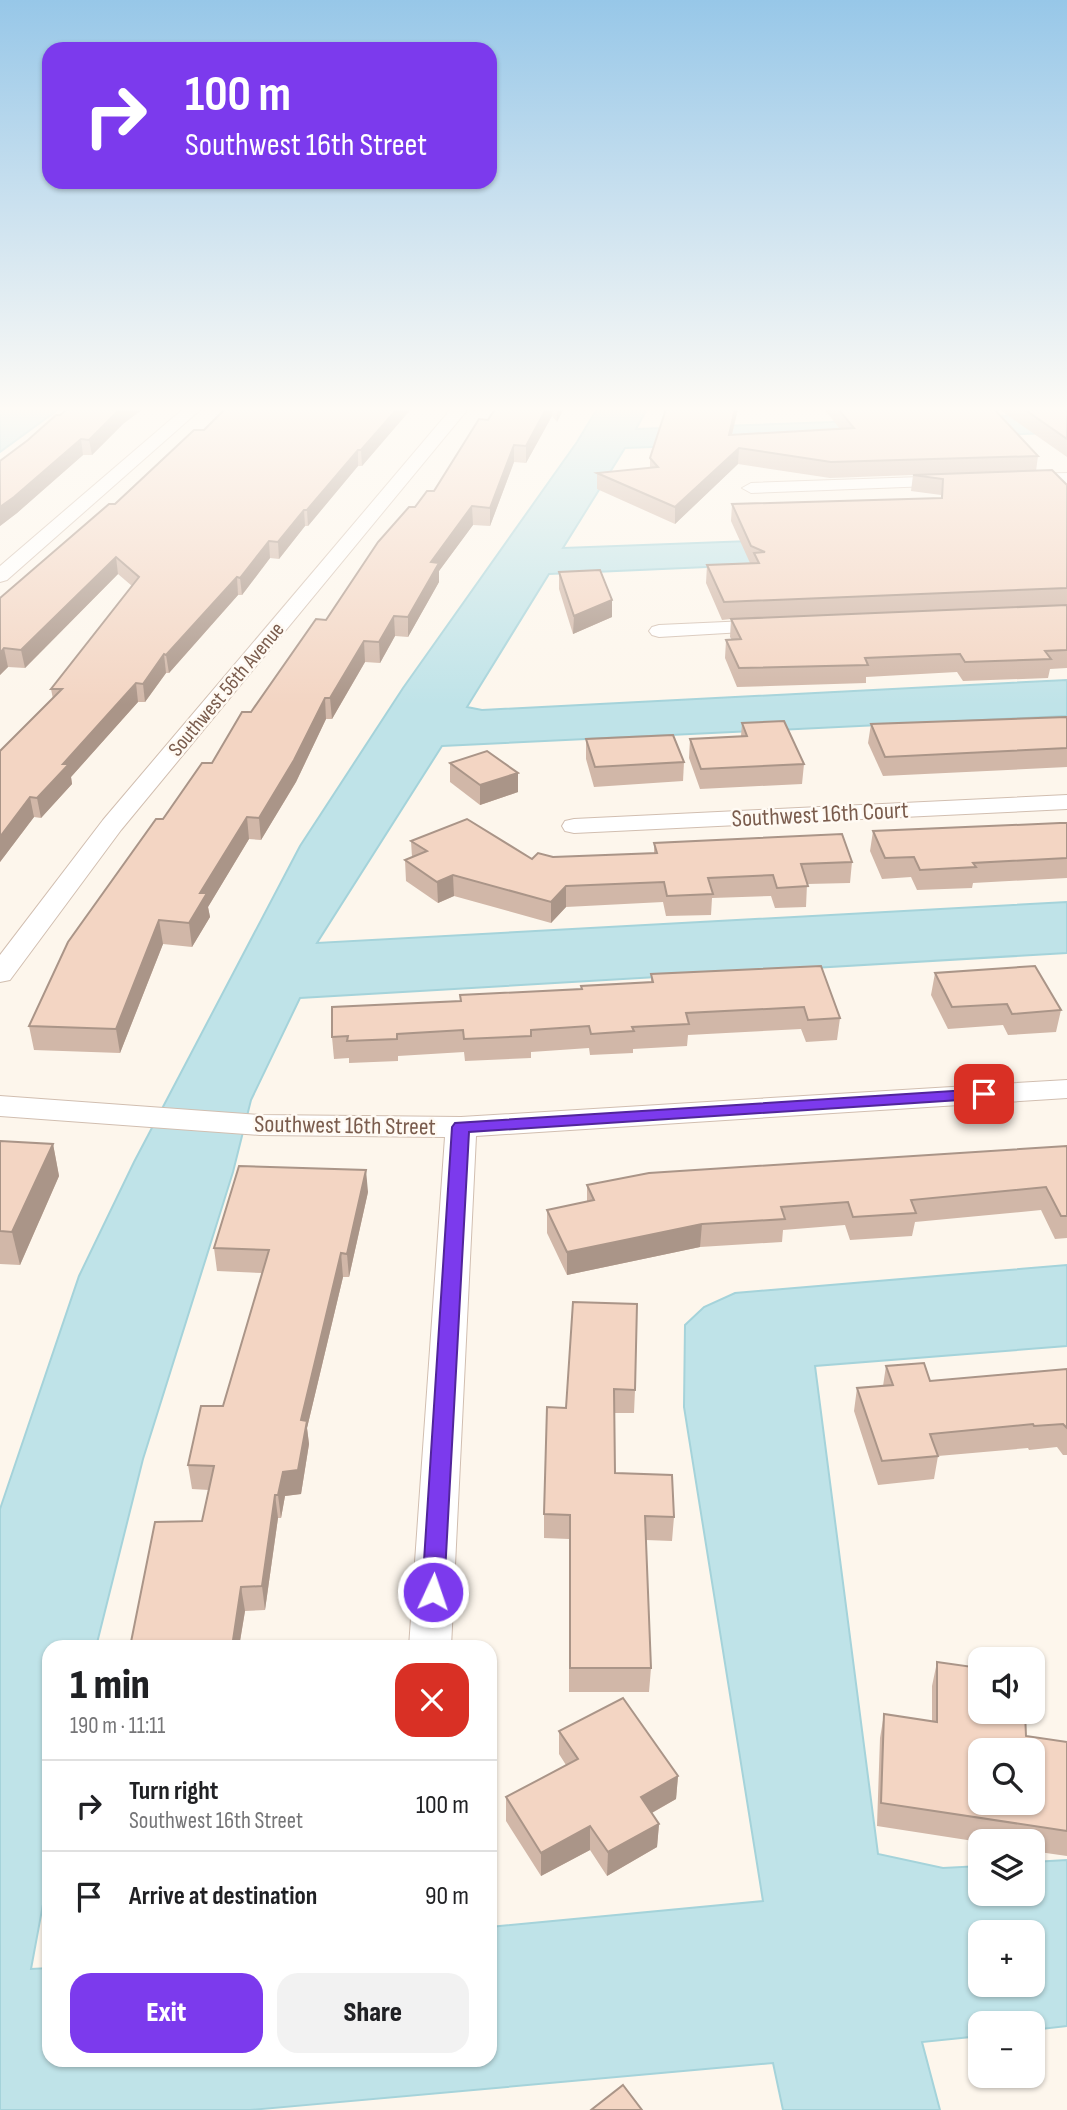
<!DOCTYPE html>
<html lang="en">
<head>
<meta charset="utf-8">
<style>
	:root { --surface:#fff; --page:#f2f2f2; --text:#202124; --muted:#757577; --line:#e0e0e0; --accent:#7c3aed }
	body { margin:0; font-family:"Sofia Sans Condensed",sans-serif; background:var(--page); color:var(--text); height:100vh; display:flex; flex-direction:column; font-size:26px; white-space:nowrap }
	* { box-sizing:border-box; margin:0 }
	p { font-size:23px; color:var(--muted) }
	.icon { flex:none; width:38px; height:38px; fill:none; stroke:currentColor; stroke-width:2; stroke-linecap:round; stroke-linejoin:round }
	.map { position:relative; flex:1; overflow:hidden }
	.side { position:absolute; left:42px; top:1640px; width:455px; height:427px; display:flex; flex-direction:column; background:var(--surface); border-radius:21px; box-shadow:0 2px 5px #0004 }
	.side>* { flex:none }
	.guide { position:absolute; left:42px; top:42px; width:455px; height:147px; border-radius:21px; box-shadow:0 2px 5px #0004; background:#7c3aed; color:#fff; overflow:hidden }
	.fabs { position:absolute; left:968px; top:1647px; display:grid; gap:14px }
	.fabs a { display:grid; place-items:center; width:77px; height:77px; border-radius:14px; background:var(--surface); box-shadow:0 2px 5px #0004; font-size:35px }
	.pin { position:absolute; display:grid; place-items:center; width:60px; height:60px; color:#fff; margin:-30px; border-radius:14px; box-shadow:0 4px 10px #0006 }
	.me { position:absolute; width:77px; margin:-38px; rotate:3deg; stroke-linejoin:round; filter:drop-shadow(0 0 5px #0008) }
	.turn { display:flex; align-items:center; gap:24px; height:147px; padding:0 28px; font-size:32px }
	.turn .icon { width:91px; height:91px; stroke-width:2.5 }
	.turn b { display:block; font-size:49px; line-height:60px }
	.round { display:grid; place-items:center; flex:none; width:74px; height:74px; border-radius:21px; background:var(--page) }
	.head { display:flex; align-items:center; justify-content:space-between; height:119px; padding:0 28px }
	h1 { font-size:42px; font-weight:800; line-height:52px }
	.primary-button { display:flex; gap:14px; margin-top:auto; padding:14px 28px }
	.primary-button a { flex:1; height:80px; border-radius:21px; background:var(--accent); color:#fff; font-size:28px; font-weight:800; line-height:80px; text-align:center }
	.primary-button a+a { background:var(--page); color:var(--text) }
	ul { padding:0; list-style:none }
	li { display:flex; align-items:center; gap:21px; height:91px; padding:0 28px; border-top:2px solid var(--line) }
	li div { flex:1 }
	li b { display:block; font-size:26px }
	li em { font-style:normal }
	.map>svg:first-child { display:block }
	.water { fill:#bfe3e8; stroke:#a5d3da; stroke-width:2; fill-rule:evenodd }
	.lines { fill:none; stroke-linecap:round; stroke-linejoin:round }
	.minor-casing { stroke:#d1beb0; stroke-width:2 }
	.minor { fill:#fff; fill-rule:evenodd }
	.wall { fill:#d1b7a8 }
	.shaded-wall { fill:#aa9588 }
	.building { fill:#f3d5c3; stroke:#aa9588; stroke-width:2; fill-rule:evenodd }
	.route { fill:#7c3aed; stroke:#51269a; stroke-width:2 }
	.labels { text-anchor:middle; stroke-width:5; stroke-linejoin:round; paint-order:stroke }
	.far-street-label { font-size:21px; fill:#7a5c4d; stroke:#fffaf3 }
	.street-label { font-size:24px; fill:#7a5c4d; stroke:#fffaf3 }
</style>
</head>
<body>
<div class="map">
<svg width="1067" height="2110" viewBox="0 0 1067 2110">
	<rect width="100%" height="100%" fill="#fdf6ec"/>
	<!-- water -->
	<g class="water">
		<path d="M 4,409 L 59,409 L 0,452 L 0,412 Z"/>
		<path d="M 597,409 L 647,409 L 636,429 L 1031,415 L 1049,433 L 625,448 L 563,548 L 1067,529 L 1067,551 L 549,574 L 467,707 L 482,710 L 1067,680 L 1067,716 L 442,746 L 317,943 L 1067,902 L 1067,953 L 300,998 L 251,1100 L 233,1172 L 143,1459 L 96,1647 L 49,1647 L 49,1872 L 31,1969 L 49,1968 L 49,2060 L 490,2060 L 490,1927 L 763,1901 L 684,1407 L 685,1325 L 704,1307 L 735,1293 L 1067,1265 L 1067,1346 L 815,1366 L 878,1854 L 943,1868 L 980,1866 L 980,1894 L 1032,1894 L 1033,1862 L 1067,1860 L 1067,2026 L 1033,2030 L 1032,2023 L 980,2023 L 980,2036 L 922,2042 L 940,2110 L 783,2110 L 773,2063 L 250,2110 L 0,2110 L 0,1509 L 79,1276 L 134,1162 L 300,846 L 403,688 L 577,442 ZM 980,1932 L 1032,1932 L 1032,1984 L 980,1984 Z"/>
	</g>
	<g class="lines">
		<defs>
			<g id="minor">
				<path d="M 183,409 L 201,409 L 7,580 L 0,582 L 0,566 Z"/>
				<path d="M 451,409 L 468,409 L 121,830 L 10,980 L 0,982 L 0,955 L 103,820 Z"/>
				<path d="M 1067,473 L 1067,483 L 1021,484 L 1012,479 L 1021,474 Z"/>
				<path d="M 950,476 L 959,481 L 956,485 L 751,493 L 742,488 L 751,483 Z"/>
				<path d="M 771,620 L 778,622 L 781,626 L 778,630 L 659,637 L 652,635 L 649,631 L 652,627 L 659,625 Z"/>
				<path d="M 1067,795 L 1067,809 L 574,833 L 565,831 L 562,826 L 565,821 L 574,819 Z"/>
				<path d="M 1067,1080 L 1067,1098 L 476,1136 L 451,1647 L 409,1647 L 445,1137 L 260,1135 L 0,1116 L 0,1096 L 260,1115 L 461,1117 Z"/>
			</g>
		</defs>
		<!-- minor casing -->
		<use href="#minor" class="minor-casing"/>
		<!-- minor -->
		<use href="#minor" class="minor"/>
	</g>
	<!-- wall -->
	<g class="wall">
		<path d="M 225,409 L 411,409 L 362,466 L 358,466 L 308,526 L 305,526 L 279,559 L 270,558 L 242,595 L 238,595 L 169,673 L 166,673 L 145,702 L 138,702 L 71,777 L 72,784 L 41,818 L 34,817 L 0,862 L 0,751 L 53,699 L 51,689 L 132,586 L 118,574 L 25,668 L 8,667 L 0,675 L 0,598 L 204,430 Z"/>
		<path d="M 495,409 L 571,409 L 571,410 L 563,410 L 557,422 L 552,416 L 526,463 L 514,462 L 490,526 L 473,525 L 439,571 L 439,582 L 408,637 L 395,636 L 380,663 L 365,662 L 332,719 L 326,719 L 296,782 L 261,840 L 249,839 L 208,907 L 210,917 L 192,947 L 163,944 L 120,1053 L 34,1050 L 29,1026 L 163,819 L 212,763 L 251,712 L 326,620 L 415,507 L 434,491 L 488,420 Z"/>
		<path d="M 666,409 L 738,409 L 732,435 L 840,429 L 824,409 L 1067,409 L 1067,457 L 1000,410 L 997,413 L 1038,456 L 1036,471 L 1067,485 L 1067,668 L 1050,669 L 1048,678 L 963,681 L 957,672 L 866,677 L 866,683 L 737,687 L 725,658 L 726,640 L 732,640 L 730,637 L 731,619 L 722,620 L 706,583 L 707,565 L 751,563 L 750,563 L 731,521 L 732,504 L 941,498 L 941,495 L 911,491 L 913,475 L 830,478 L 738,464 L 675,524 L 597,489 L 597,473 L 650,468 L 650,458 Z"/>
		<path d="M 60,415 L 123,424 L 92,455 L 83,455 L 17,513 L 0,526 L 0,461 Z"/>
		<path d="M 559,572 L 612,600 L 612,617 L 573,634 L 559,589 Z"/>
		<path d="M 1067,717 L 1067,767 L 883,776 L 868,743 L 871,724 Z"/>
		<path d="M 742,723 L 804,764 L 802,784 L 700,789 L 689,758 L 690,739 L 741,736 Z"/>
		<path d="M 586,739 L 684,762 L 683,781 L 594,787 L 586,759 Z"/>
		<path d="M 450,763 L 518,792 L 480,805 L 450,782 Z"/>
		<path d="M 1067,823 L 1067,878 L 973,883 L 972,888 L 917,890 L 911,877 L 882,879 L 870,851 L 873,831 Z"/>
		<path d="M 411,841 L 532,859 L 553,857 L 654,853 L 654,843 L 852,862 L 850,883 L 807,884 L 806,907 L 775,908 L 771,896 L 712,898 L 711,915 L 666,916 L 663,902 L 566,907 L 551,923 L 454,896 L 438,903 L 406,881 L 405,860 L 412,857 Z"/>
		<path d="M 821,966 L 840,1018 L 837,1040 L 806,1042 L 801,1029 L 688,1035 L 687,1046 L 633,1049 L 633,1053 L 590,1055 L 589,1048 L 531,1052 L 531,1058 L 465,1061 L 464,1052 L 398,1056 L 398,1061 L 349,1063 L 349,1058 L 334,1059 L 332,1037 L 460,1001 L 581,989 L 581,986 L 651,982 L 651,974 Z"/>
		<path d="M 935,973 L 1061,1010 L 1056,1032 L 1008,1035 L 1003,1025 L 948,1029 L 931,995 Z"/>
		<path d="M 0,1141 L 53,1144 L 59,1176 L 20,1265 L 0,1264 Z"/>
		<path d="M 1067,1146 L 1067,1238 L 1055,1239 L 1041,1210 L 915,1222 L 912,1236 L 850,1240 L 845,1225 L 783,1230 L 782,1242 L 700,1247 L 567,1275 L 547,1233 L 547,1210 L 587,1202 L 587,1185 Z"/>
		<path d="M 368,1192 L 349,1277 L 343,1277 L 307,1428 L 309,1444 L 301,1494 L 285,1496 L 281,1518 L 278,1518 L 265,1610 L 245,1611 L 239,1647 L 130,1647 L 202,1521 L 209,1490 L 192,1489 L 188,1465 L 223,1406 L 262,1273 L 217,1271 L 214,1248 Z"/>
		<path d="M 573,1302 L 635,1390 L 634,1413 L 614,1413 L 615,1473 L 674,1517 L 672,1541 L 646,1540 L 651,1668 L 649,1692 L 569,1692 L 569,1539 L 544,1538 L 544,1514 L 566,1408 Z"/>
		<path d="M 886,1366 L 930,1381 L 1067,1369 L 1067,1455 L 1063,1455 L 1057,1447 L 1029,1450 L 1028,1448 L 938,1456 L 934,1479 L 878,1485 L 854,1411 L 857,1388 L 883,1386 Z"/>
		<path d="M 937,1662 L 1026,1736 L 1067,1742 L 1067,1856 L 1032,1851 L 1032,1841 L 980,1841 L 980,1842 L 877,1826 L 880,1738 L 884,1714 L 932,1722 L 932,1686 Z"/>
		<path d="M 559,1731 L 678,1776 L 676,1799 L 652,1813 L 659,1824 L 657,1847 L 607,1876 L 590,1850 L 541,1876 L 506,1821 L 506,1797 L 566,1765 L 559,1754 Z"/>
	</g>
	<!-- shaded-wall -->
	<g class="shaded-wall">
		<path d="M 120,409 L 143,409 L 123,424 L 92,455 L 89,440 Z"/>
		<path d="M 397,409 L 411,409 L 362,466 L 361,450 Z"/>
		<path d="M 546,409 L 552,409 L 552,416 L 526,463 L 526,446 Z"/>
		<path d="M 557,409 L 563,410 L 557,422 Z"/>
		<path d="M 735,409 L 738,409 L 728,450 L 729,435 Z"/>
		<path d="M 81,439 L 83,455 L 17,513 L 0,526 L 0,507 Z"/>
		<path d="M 514,445 L 514,462 L 490,526 L 490,508 Z"/>
		<path d="M 739,448 L 738,464 L 675,524 L 675,507 Z"/>
		<path d="M 358,450 L 358,466 L 308,526 L 307,510 Z"/>
		<path d="M 472,506 L 473,525 L 439,571 L 439,582 L 408,637 L 408,617 L 431,562 Z"/>
		<path d="M 304,510 L 305,526 L 279,559 L 278,542 Z"/>
		<path d="M 269,541 L 270,558 L 242,595 L 240,578 Z"/>
		<path d="M 116,557 L 118,574 L 25,668 L 21,650 Z"/>
		<path d="M 237,577 L 238,595 L 169,673 L 166,655 Z"/>
		<path d="M 612,600 L 612,617 L 573,634 L 574,616 Z"/>
		<path d="M 394,616 L 395,636 L 380,663 L 379,642 Z"/>
		<path d="M 364,641 L 365,662 L 332,719 L 330,698 Z"/>
		<path d="M 4,648 L 8,667 L 0,675 L 0,653 Z"/>
		<path d="M 164,654 L 166,673 L 145,702 L 143,684 Z"/>
		<path d="M 136,683 L 138,702 L 71,777 L 72,784 L 41,818 L 37,798 L 63,764 Z"/>
		<path d="M 325,698 L 326,719 L 296,782 L 261,840 L 259,818 Z"/>
		<path d="M 518,773 L 518,792 L 480,805 L 480,785 Z"/>
		<path d="M 30,797 L 34,817 L 0,862 L 0,837 Z"/>
		<path d="M 247,817 L 249,839 L 208,907 L 210,917 L 192,947 L 189,923 L 200,893 Z"/>
		<path d="M 453,875 L 454,896 L 438,903 L 437,882 Z"/>
		<path d="M 566,886 L 566,907 L 551,923 L 551,902 Z"/>
		<path d="M 159,920 L 163,944 L 120,1053 L 116,1029 Z"/>
		<path d="M 53,1144 L 59,1176 L 20,1265 L 12,1232 Z"/>
		<path d="M 366,1170 L 368,1192 L 349,1277 L 347,1254 Z"/>
		<path d="M 702,1224 L 700,1247 L 567,1275 L 567,1252 Z"/>
		<path d="M 341,1253 L 343,1277 L 307,1428 L 309,1444 L 301,1494 L 285,1496 L 281,1518 L 278,1495 L 283,1472 L 301,1420 Z"/>
		<path d="M 275,1495 L 278,1518 L 265,1610 L 262,1586 Z"/>
		<path d="M 241,1587 L 245,1611 L 239,1647 L 232,1647 Z"/>
		<path d="M 678,1776 L 676,1799 L 639,1820 L 641,1797 Z"/>
		<path d="M 659,1824 L 657,1847 L 607,1876 L 608,1852 Z"/>
		<path d="M 590,1826 L 590,1850 L 541,1876 L 541,1853 Z"/>
	</g>
	<!-- building -->
	<g class="building">
		<path d="M 67,409 L 120,409 L 89,440 L 81,439 L 14,497 L 0,507 L 0,461 L 28,440 L 56,415 L 60,415 Z"/>
		<path d="M 225,409 L 397,409 L 361,450 L 358,450 L 307,510 L 304,510 L 278,542 L 269,541 L 240,578 L 237,577 L 166,655 L 164,654 L 143,684 L 136,683 L 63,764 L 69,764 L 37,798 L 30,797 L 0,837 L 0,751 L 62,689 L 51,689 L 139,577 L 116,557 L 21,650 L 4,648 L 0,653 L 0,598 L 109,504 L 115,504 L 194,430 L 204,430 Z"/>
		<path d="M 495,409 L 546,409 L 526,446 L 514,445 L 490,508 L 472,506 L 431,562 L 439,563 L 408,617 L 394,616 L 379,642 L 364,641 L 330,698 L 325,698 L 294,760 L 259,818 L 247,817 L 200,893 L 207,893 L 189,923 L 159,920 L 116,1029 L 29,1026 L 68,942 L 156,819 L 163,819 L 202,763 L 212,763 L 242,712 L 251,712 L 316,619 L 326,620 L 378,542 L 409,507 L 415,507 L 427,491 L 434,491 L 479,419 L 488,420 Z"/>
		<path d="M 666,409 L 735,409 L 729,435 L 854,428 L 838,409 L 994,409 L 1038,456 L 831,462 L 739,448 L 675,507 L 597,473 L 658,467 L 650,458 Z"/>
		<path d="M 1024,409 L 1067,409 L 1067,439 Z"/>
		<path d="M 1052,470 L 1067,485 L 1067,588 L 724,602 L 707,565 L 759,563 L 754,553 L 765,552 L 751,546 L 732,504 L 942,498 L 943,479 L 913,475 Z"/>
		<path d="M 600,570 L 612,600 L 574,616 L 559,572 Z"/>
		<path d="M 1067,605 L 1067,650 L 1045,651 L 1051,659 L 965,662 L 960,654 L 865,658 L 868,665 L 739,668 L 726,640 L 741,639 L 731,619 Z"/>
		<path d="M 1067,717 L 1067,748 L 885,757 L 871,724 Z"/>
		<path d="M 784,721 L 804,764 L 701,769 L 690,739 L 747,736 L 742,723 Z"/>
		<path d="M 673,735 L 684,762 L 595,767 L 586,739 Z"/>
		<path d="M 487,751 L 518,773 L 480,785 L 450,763 Z"/>
		<path d="M 467,819 L 532,859 L 538,853 L 553,857 L 657,853 L 654,843 L 842,834 L 852,862 L 801,864 L 808,886 L 777,888 L 773,875 L 708,878 L 713,894 L 667,896 L 664,882 L 566,886 L 551,902 L 453,875 L 437,882 L 405,860 L 427,851 L 411,841 Z"/>
		<path d="M 1060,823 L 1067,823 L 1067,858 L 973,863 L 976,867 L 920,870 L 914,857 L 885,858 L 873,831 Z"/>
		<path d="M 821,966 L 840,1018 L 808,1020 L 804,1007 L 686,1013 L 689,1024 L 632,1027 L 634,1031 L 591,1034 L 589,1026 L 531,1030 L 531,1036 L 464,1039 L 463,1030 L 397,1034 L 397,1039 L 347,1041 L 348,1036 L 332,1037 L 332,1007 L 461,1001 L 460,995 L 582,989 L 581,986 L 653,982 L 651,974 Z"/>
		<path d="M 1035,966 L 1061,1010 L 1012,1014 L 1007,1004 L 952,1007 L 935,973 Z"/>
		<path d="M 0,1141 L 53,1144 L 12,1232 L 0,1231 Z"/>
		<path d="M 1067,1146 L 1067,1216 L 1061,1216 L 1046,1187 L 911,1200 L 916,1213 L 853,1217 L 848,1202 L 781,1207 L 785,1219 L 702,1224 L 567,1252 L 547,1210 L 594,1200 L 587,1185 L 649,1173 Z"/>
		<path d="M 239,1166 L 366,1170 L 347,1254 L 341,1253 L 301,1420 L 307,1421 L 298,1470 L 283,1472 L 278,1495 L 275,1495 L 262,1586 L 241,1587 L 232,1647 L 130,1647 L 155,1522 L 202,1521 L 214,1466 L 188,1465 L 201,1406 L 223,1406 L 269,1250 L 214,1248 Z"/>
		<path d="M 573,1302 L 637,1304 L 635,1390 L 614,1389 L 615,1473 L 672,1475 L 674,1517 L 645,1516 L 651,1668 L 570,1668 L 570,1515 L 544,1514 L 547,1407 L 566,1408 Z"/>
		<path d="M 924,1363 L 930,1381 L 1067,1369 L 1067,1428 L 1063,1424 L 1034,1426 L 1033,1424 L 930,1434 L 938,1456 L 882,1461 L 857,1388 L 893,1385 L 886,1366 Z"/>
		<path d="M 937,1662 L 980,1668 L 980,1712 L 1025,1712 L 1026,1736 L 1067,1742 L 1067,1831 L 881,1803 L 884,1714 L 937,1722 ZM 980,1750 L 1032,1750 L 1032,1802 L 980,1802 Z"/>
		<path d="M 623,1698 L 678,1776 L 641,1797 L 659,1824 L 608,1852 L 590,1826 L 541,1853 L 506,1797 L 578,1759 L 559,1731 Z"/>
		<path d="M 623,2085 L 642,2110 L 591,2110 Z"/>
	</g>
	<!-- sky -->
	<linearGradient id="sky" x2="0" y2="1"><stop stop-color="#97c7e8"/><stop offset="0.58" stop-color="#fefbf6"/><stop offset="1" stop-color="#fefbf6" stop-opacity="0"/></linearGradient>
	<rect width="1067" height="705" fill="url(#sky)"/>
	<!-- route -->
	<path class="route" d="M 984,1089 L 993,1094 L 990,1098 L 469,1132 L 444,1592 L 441,1598 L 433,1601 L 426,1598 L 422,1592 L 452,1127 L 455,1123 Z"/>
	<g class="labels">
		<!-- far-street labels -->
		<g class="far-street-label">
			<text transform="translate(226 689) rotate(-50)" y="7">Southwest 56th Avenue</text>
		</g>
		<!-- street labels -->
		<g class="street-label">
			<text transform="translate(820 814) rotate(-3)" y="8">Southwest 16th Court</text>
			<text transform="translate(345 1125) rotate(1)" y="8">Southwest 16th Street</text>
		</g>
	</g>
</svg>
<div class="fabs">
<a><svg class="icon" aria-label="sound" viewBox="0 0 24 24"><path d="M4 9h4l5-4v14l-5-4H4zM17 9q2 3 0 6"/></svg></a>
<a><svg class="icon" aria-label="search" viewBox="0 0 24 24"><circle cx="10" cy="10" r="6"/><path d="M15 15l6 6"/></svg></a>
<a><svg class="icon" aria-label="layers" viewBox="0 0 24 24"><path d="M12 4l9 5-9 5-9-5zM3 14l9 5 9-5"/></svg></a>
<a>+</a>
<a>−</a>
</div>
<div class="pin" style="left:984px;top:1094px;background:#d93025"><svg class="icon" aria-label="arrive" viewBox="0 0 24 24"><path d="M6 21V4h12l-3 4 3 4H6"/></svg></div>
<svg class="me" style="left:433px;top:1592px" viewBox="-20 -20 40 40"><circle r="17" fill="#7c3aed" stroke="#fff" stroke-width="3"/><path d="M0-11L8 9 0 5-8 9z" fill="#fff"/></svg>
<div class="guide">
<div class="turn"><svg class="icon" aria-label="right" viewBox="0 0 24 24"><path d="M7 20v-9h11M14 6l5 5-5 5"/></svg><div><b>100 m</b>Southwest 16th Street</div></div>
</div>
<section class="side">
<div class="head"><div><h1>1 min</h1><p>190 m · 11:11</p></div><a class="round" style="background:#d93025;color:#fff"><svg class="icon" aria-label="close" viewBox="0 0 24 24"><path d="M6 6l12 12M18 6L6 18"/></svg></a></div>
<ul>
<li><svg class="icon" aria-label="right" viewBox="0 0 24 24"><path d="M7 20v-9h11M14 6l5 5-5 5"/></svg><div><b>Turn right</b><p>Southwest 16th Street</p></div><em>100 m</em></li>
<li><svg class="icon" aria-label="arrive" viewBox="0 0 24 24"><path d="M6 21V4h12l-3 4 3 4H6"/></svg><div><b>Arrive at destination</b></div><em>90 m</em></li>
</ul>
<div class="primary-button"><a>Exit</a><a>Share</a></div>
</section>
</div>
</body>
</html>
